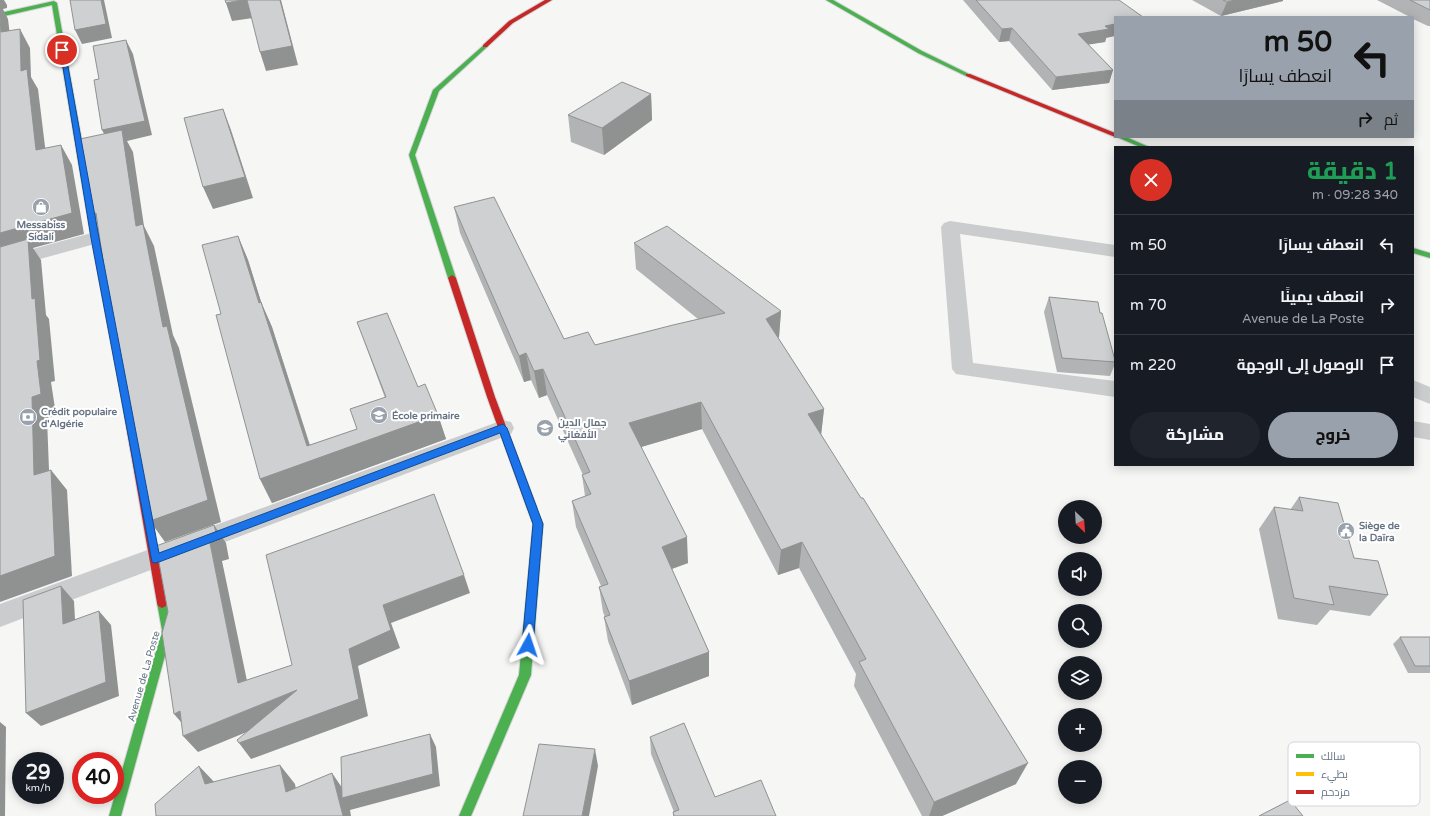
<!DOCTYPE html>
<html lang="ar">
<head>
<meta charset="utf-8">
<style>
	:root { --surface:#171b24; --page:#20242c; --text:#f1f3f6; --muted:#9ea1a6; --line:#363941; --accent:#99a2ac }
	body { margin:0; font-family:"Varela Round",Cairo,sans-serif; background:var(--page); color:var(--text); direction:rtl; height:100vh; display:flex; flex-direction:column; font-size:15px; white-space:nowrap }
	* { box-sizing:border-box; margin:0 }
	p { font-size:13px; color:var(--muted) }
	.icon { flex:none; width:22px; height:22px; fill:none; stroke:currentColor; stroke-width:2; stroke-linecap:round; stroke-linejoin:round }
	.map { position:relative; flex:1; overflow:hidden; direction:ltr }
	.side { position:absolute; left:1114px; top:146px; width:300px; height:320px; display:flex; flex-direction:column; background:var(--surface); border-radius:0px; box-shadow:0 2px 10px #0003; direction:rtl }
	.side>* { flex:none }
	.guide { position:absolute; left:1114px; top:16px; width:300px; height:122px; border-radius:0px; box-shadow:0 2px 10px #0003; direction:rtl; background:#99a2ac; color:#111; overflow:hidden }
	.needle { width:26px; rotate:155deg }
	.fabs { position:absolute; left:1058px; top:500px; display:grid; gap:8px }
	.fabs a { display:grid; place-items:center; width:44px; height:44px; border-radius:50%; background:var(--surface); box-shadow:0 2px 10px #0003; font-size:20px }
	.speed { position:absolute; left:12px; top:752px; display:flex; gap:8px; font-size:20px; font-weight:700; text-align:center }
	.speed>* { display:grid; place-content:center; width:52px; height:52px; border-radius:50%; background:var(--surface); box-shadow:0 2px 10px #0003; line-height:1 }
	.speed small { font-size:10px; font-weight:400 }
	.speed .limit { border:6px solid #d22; background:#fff; color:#111 }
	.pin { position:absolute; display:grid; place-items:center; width:34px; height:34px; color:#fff; margin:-17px; border:2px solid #fff; border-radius:50%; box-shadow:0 1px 4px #0007 }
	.me { position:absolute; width:44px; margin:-22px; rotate:5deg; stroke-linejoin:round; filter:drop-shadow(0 0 3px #0008) }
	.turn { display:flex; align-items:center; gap:14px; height:84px; padding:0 16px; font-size:18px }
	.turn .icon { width:52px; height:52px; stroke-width:2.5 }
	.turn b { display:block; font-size:28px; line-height:34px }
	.then { display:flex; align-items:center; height:38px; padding:0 16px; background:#0003; gap:8px; font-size:15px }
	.round { display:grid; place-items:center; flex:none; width:42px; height:42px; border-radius:21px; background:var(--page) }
	.head { display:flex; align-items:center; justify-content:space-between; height:68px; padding:0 16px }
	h1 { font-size:24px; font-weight:800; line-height:30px; color:#1e9e55 }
	.primary-button { display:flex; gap:8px; margin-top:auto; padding:8px 16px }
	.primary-button a { flex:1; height:46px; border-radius:24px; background:var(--accent); color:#111; font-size:16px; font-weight:800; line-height:46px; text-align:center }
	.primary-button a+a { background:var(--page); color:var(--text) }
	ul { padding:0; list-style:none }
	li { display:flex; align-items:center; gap:12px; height:60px; padding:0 16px; border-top:1px solid var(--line) }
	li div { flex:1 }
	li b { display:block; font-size:15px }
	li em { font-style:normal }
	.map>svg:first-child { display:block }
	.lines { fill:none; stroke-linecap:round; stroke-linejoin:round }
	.fast-casing { stroke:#d3d4d5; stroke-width:2 }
	.slow-casing { stroke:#d3d4d5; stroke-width:2 }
	.jam-casing { stroke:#d3d4d5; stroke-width:2 }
	.street { fill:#cbcccd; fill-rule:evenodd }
	.fast { fill:#4caf50; fill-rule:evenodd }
	.slow { fill:#ffc107; fill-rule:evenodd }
	.jam { fill:#c62828; fill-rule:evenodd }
	.wall { fill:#b1b3b4 }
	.shaded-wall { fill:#909292 }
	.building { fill:#ced0d1; stroke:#909292 }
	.route { fill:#1a73e8; stroke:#114b97 }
	.labels { text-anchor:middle; stroke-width:4; stroke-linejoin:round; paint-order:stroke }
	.poi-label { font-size:10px; font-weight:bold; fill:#677484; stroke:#fff; text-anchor:start }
	.street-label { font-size:10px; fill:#677484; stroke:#fff }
	.key { fill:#fff; stroke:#d1d5da; stroke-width:1 }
	.key-label { font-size:11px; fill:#677484 }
</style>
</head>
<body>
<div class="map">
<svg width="1430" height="816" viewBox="0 0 1430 816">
	<rect width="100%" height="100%" fill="#f6f6f5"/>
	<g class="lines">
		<defs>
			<g id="fast">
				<path d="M 826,0 L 833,0 L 922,51 L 971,75 L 966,76 L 918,53 Z"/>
				<path d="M 54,1 L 57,3 L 99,237 L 95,239 L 91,237 L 52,5 L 0,17 L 0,13 Z"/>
				<path d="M 485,44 L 488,46 L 487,47 L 439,91 L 415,155 L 456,278 L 452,281 L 448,278 L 409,155 L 433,90 Z"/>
				<path d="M 1117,137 L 1126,137 L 1149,147 L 1140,147 Z"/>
				<path d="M 1413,248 L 1430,253 L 1430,258 L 1413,253 Z"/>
				<path d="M 532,504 L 535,505 L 543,524 L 531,675 L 471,816 L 459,816 L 519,675 L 533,524 L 527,508 L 529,505 Z"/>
				<path d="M 162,598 L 166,600 L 167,603 L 172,630 L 121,816 L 109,816 L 162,630 L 157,603 L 158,600 Z"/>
			</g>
			<path id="slow" d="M 92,235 L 95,235 L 99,237 L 129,396 L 125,399 L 121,396 L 91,237 Z"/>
			<g id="jam">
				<path d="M 545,0 L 552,0 L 513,23 L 487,47 L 483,47 L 483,45 L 509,21 Z"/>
				<path d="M 966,74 L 970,74 L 1115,133 L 1115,137 L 966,76 Z"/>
				<path d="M 452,275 L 456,278 L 495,397 L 537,508 L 535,511 L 532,512 L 529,511 L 527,508 L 487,397 L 448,278 Z"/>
				<path d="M 125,393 L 129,396 L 167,603 L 166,606 L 162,608 L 158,606 L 157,603 L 121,396 Z"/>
			</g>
		</defs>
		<!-- fast casing -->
		<use href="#fast" class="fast-casing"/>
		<!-- slow casing -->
		<use href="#slow" class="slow-casing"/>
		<!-- jam casing -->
		<use href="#jam" class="jam-casing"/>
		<!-- street -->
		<g class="street">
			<path d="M 950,221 L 1115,245 L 1115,257 L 960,234 L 973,363 L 1115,381 L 1115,397 L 956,374 L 952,369 L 941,227 L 944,223 Z"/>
			<path d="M 95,232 L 102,234 L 104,238 L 102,242 L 0,270 L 0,258 Z"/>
			<path d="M 1413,380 L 1430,387 L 1430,404 L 1413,397 Z"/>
			<path d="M 503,420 L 511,422 L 514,428 L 511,434 L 0,627 L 0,604 Z"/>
			<path d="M 1413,421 L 1430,424 L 1430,440 L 1413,437 Z"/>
		</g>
		<!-- fast -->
		<use href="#fast" class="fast"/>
		<!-- slow -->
		<use href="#slow" class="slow"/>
		<!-- jam -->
		<use href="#jam" class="jam"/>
	</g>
	<!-- wall -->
	<g class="wall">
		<path d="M 963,0 L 1119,0 L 1105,42 L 1088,44 L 1113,70 L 1109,83 L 1052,90 L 1009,41 L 999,42 Z"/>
		<path d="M 1192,0 L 1283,0 L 1283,1 L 1221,16 Z"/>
		<path d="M 1377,0 L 1430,0 L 1430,26 L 1428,26 L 1413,19 L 1413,17 L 1410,17 Z"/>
		<path d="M 651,94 L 652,120 L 604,155 L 571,142 L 568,115 Z"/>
		<path d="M 454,207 L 564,339 L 595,345 L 698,319 L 636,269 L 634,243 L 781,311 L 779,337 L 778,338 L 824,409 L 821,434 L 1016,784 L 942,816 L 922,816 L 854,686 L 856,674 L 799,568 L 778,575 L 702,429 L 641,447 L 688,563 L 672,569 L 709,652 L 709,676 L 632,705 L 608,641 L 604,617 L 605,617 L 603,612 L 599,587 L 601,586 L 576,527 L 572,501 L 585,496 L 582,475 L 583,475 L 547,395 L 539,398 L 531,380 L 524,382 L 460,233 Z"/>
		<path d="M 238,236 L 248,260 L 261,302 L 272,327 L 310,445 L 357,429 L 385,398 L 357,322 L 418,387 L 438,415 L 446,439 L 272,503 L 260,479 Z"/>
		<path d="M 1049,297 L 1100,313 L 1115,360 L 1115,364 L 1110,376 L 1057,372 L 1044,312 Z"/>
		<path d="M 1299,497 L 1388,595 L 1370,616 L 1330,610 L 1317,625 L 1278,619 L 1259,529 L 1274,507 L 1290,510 Z"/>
		<path d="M 1400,637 L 1430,637 L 1430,673 L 1408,673 L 1393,644 Z"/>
		<path d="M 650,737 L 715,797 L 776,816 L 673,816 L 673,812 L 674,812 L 651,754 Z"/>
	</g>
	<!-- shaded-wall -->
	<g class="shaded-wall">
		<path d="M 0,0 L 4,0 L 7,5 L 7,8 L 3,9 L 8,19 L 12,52 L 1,32 L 0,17 Z"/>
		<path d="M 101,0 L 104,0 L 112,38 L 82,44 L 75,30 Z"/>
		<path d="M 242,0 L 247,0 L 253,18 L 232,21 L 226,3 Z"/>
		<path d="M 280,0 L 281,0 L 298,65 L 266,71 L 260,52 Z"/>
		<path d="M 1235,0 L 1283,0 L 1283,1 L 1221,16 L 1227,2 Z"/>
		<path d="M 1115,24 L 1115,36 L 1106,38 L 1105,42 L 1074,47 L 1078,34 L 1105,26 Z"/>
		<path d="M 1012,28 L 1009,41 L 999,42 L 1002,29 Z"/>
		<path d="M 20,29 L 30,48 L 31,77 L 38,89 L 48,171 L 36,150 L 21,71 Z"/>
		<path d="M 126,40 L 133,54 L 152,135 L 127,141 L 133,152 L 144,226 L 154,246 L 173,335 L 179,348 L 221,522 L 165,542 L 150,521 L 163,327 L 136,226 L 110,145 L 102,130 Z"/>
		<path d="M 1113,70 L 1109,83 L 1052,90 L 1056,77 Z"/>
		<path d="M 651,94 L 652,120 L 604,155 L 602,128 Z"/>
		<path d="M 223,109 L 231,130 L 253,198 L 213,209 L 203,187 Z"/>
		<path d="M 61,145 L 72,165 L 84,234 L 33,248 L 41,260 L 46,315 L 49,319 L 55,381 L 51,382 L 56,415 L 47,418 L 50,496 L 34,475 L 0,258 L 0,233 Z"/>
		<path d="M 96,213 L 105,235 L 93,214 Z"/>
		<path d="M 238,236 L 248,260 L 264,311 L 261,302 L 272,327 L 314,459 L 438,415 L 446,439 L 272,503 L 260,479 L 307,446 L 259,303 Z"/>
		<path d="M 781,311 L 779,337 L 765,346 L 766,319 Z"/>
		<path d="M 526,353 L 531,380 L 524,382 L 519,356 Z"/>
		<path d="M 543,369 L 547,395 L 539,398 L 534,371 Z"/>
		<path d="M 701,402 L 702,429 L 631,450 L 629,423 Z"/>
		<path d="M 824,409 L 821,436 L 808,414 Z"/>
		<path d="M 51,470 L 67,490 L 72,576 L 0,602 L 0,576 Z"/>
		<path d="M 214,525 L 226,543 L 229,559 L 222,561 L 251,700 L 238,683 L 210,543 Z"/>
		<path d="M 687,537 L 688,563 L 663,572 L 662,547 Z"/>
		<path d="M 802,542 L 799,568 L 778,575 L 781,550 Z"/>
		<path d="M 464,575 L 470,593 L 391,623 L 400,648 L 358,666 L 368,716 L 251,759 L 239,743 L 349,649 L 383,605 Z"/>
		<path d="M 61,586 L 74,601 L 76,638 L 63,624 Z"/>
		<path d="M 99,611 L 111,625 L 119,696 L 41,726 L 26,713 Z"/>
		<path d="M 709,652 L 709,676 L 632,705 L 629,681 Z"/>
		<path d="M 297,690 L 308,707 L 198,752 L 183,736 Z"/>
		<path d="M 180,711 L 188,730 L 174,714 Z"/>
		<path d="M 0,722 L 6,727 L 5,816 L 0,816 Z"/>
		<path d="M 430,734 L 436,747 L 440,786 L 350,810 L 351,816 L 343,816 L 332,773 L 345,792 Z"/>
		<path d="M 595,749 L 598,766 L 589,816 L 582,816 Z"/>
		<path d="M 1028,763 L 1016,784 L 942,816 L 929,816 L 934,802 Z"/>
		<path d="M 280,765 L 295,784 L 300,811 L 286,792 Z"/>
		<path d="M 199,766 L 217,785 L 205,784 Z"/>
	</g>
	<!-- building -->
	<g class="building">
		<path d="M 70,0 L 101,0 L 106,24 L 75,30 Z"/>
		<path d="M 225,0 L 242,0 L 226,3 Z"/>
		<path d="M 247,0 L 280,0 L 292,46 L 260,52 Z"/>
		<path d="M 976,0 L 1119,0 L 1143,17 L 1115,17 L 1115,24 L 1105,26 L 1109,29 L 1078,34 L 1113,70 L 1056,77 L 1012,28 L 1002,29 Z"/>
		<path d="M 1223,0 L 1235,0 L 1227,2 Z"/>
		<path d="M 1410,0 L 1430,0 L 1430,10 Z"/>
		<path d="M 0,17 L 1,32 L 20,29 L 21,71 L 27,69 L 36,150 L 61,145 L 72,213 L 0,233 Z"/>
		<path d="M 126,40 L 145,121 L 102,130 L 94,80 L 99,79 L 93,46 Z"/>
		<path d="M 622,82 L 651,94 L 602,128 L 568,115 Z"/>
		<path d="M 223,109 L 245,177 L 203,187 L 184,118 Z"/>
		<path d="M 122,130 L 136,226 L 143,224 L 163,327 L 167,326 L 208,500 L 150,521 L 108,295 L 96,213 L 93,214 L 80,139 Z"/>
		<path d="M 494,197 L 564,339 L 588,332 L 595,345 L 673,325 L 725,313 L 634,243 L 667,226 L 781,311 L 766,319 L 824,409 L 808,414 L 861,498 L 863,498 L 1028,763 L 934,802 L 859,662 L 866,659 L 802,542 L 781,550 L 701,402 L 629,423 L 687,537 L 662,547 L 709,652 L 629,681 L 604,617 L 610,615 L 599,587 L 608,584 L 572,501 L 591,494 L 582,475 L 590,472 L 543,369 L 534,371 L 526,353 L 519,356 L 454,207 Z"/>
		<path d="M 238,236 L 259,303 L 261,302 L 307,446 L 357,429 L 350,409 L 386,397 L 357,322 L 387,313 L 418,387 L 425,384 L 438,415 L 260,479 L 216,315 L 221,314 L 202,245 Z"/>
		<path d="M 28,239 L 32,299 L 35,298 L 40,360 L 37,361 L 41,394 L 32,397 L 34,475 L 51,470 L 55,556 L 0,576 L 0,247 Z"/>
		<path d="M 1049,297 L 1098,302 L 1100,313 L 1102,313 L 1115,360 L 1115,362 L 1062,358 Z"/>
		<path d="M 434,494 L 464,575 L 383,605 L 391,630 L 349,649 L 359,699 L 239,743 L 237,740 L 297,690 L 183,736 L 180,711 L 174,714 L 162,633 L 168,612 L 156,546 L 214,525 L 218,540 L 210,543 L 238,683 L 292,665 L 266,555 Z"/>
		<path d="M 1299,497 L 1338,503 L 1354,558 L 1378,561 L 1388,595 L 1329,586 L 1334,605 L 1294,598 L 1274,507 L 1303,511 Z"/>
		<path d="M 61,586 L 63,624 L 99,611 L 106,682 L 26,713 L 23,600 Z"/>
		<path d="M 1400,637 L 1430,637 L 1430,666 L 1415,666 Z"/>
		<path d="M 684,723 L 715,797 L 761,780 L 776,816 L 674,816 L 673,812 L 679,810 L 650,737 Z"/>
		<path d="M 430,734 L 433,774 L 342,798 L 341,757 Z"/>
		<path d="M 539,744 L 595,749 L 582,816 L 523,816 Z"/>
		<path d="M 280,765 L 286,792 L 332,773 L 343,816 L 156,816 L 155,804 L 199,766 L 205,784 Z"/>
		<path d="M 1290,800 L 1303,816 L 1259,816 Z"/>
	</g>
	<!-- route -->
	<path class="route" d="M 60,49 L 65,50 L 99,238 L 159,553 L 503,424 L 507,428 L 543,524 L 533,645 L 532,649 L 528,650 L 524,649 L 522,645 L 533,524 L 500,433 L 159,562 L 155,563 L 152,562 L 91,238 Z"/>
	<!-- icons -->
	<defs>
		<symbol id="shop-disc" viewBox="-11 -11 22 22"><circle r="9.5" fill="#99a2ac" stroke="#fff"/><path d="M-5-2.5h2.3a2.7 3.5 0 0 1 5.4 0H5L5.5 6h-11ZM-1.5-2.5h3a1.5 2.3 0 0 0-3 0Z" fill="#fff"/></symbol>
		<symbol id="school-disc" viewBox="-11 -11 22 22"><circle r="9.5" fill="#99a2ac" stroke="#fff"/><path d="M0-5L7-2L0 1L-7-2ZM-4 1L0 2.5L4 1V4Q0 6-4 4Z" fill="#fff"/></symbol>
		<symbol id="bank-disc" viewBox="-11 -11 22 22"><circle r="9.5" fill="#99a2ac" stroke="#fff"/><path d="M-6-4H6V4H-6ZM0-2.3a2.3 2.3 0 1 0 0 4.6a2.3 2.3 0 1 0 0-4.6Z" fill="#fff"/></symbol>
		<symbol id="civic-disc" viewBox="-11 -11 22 22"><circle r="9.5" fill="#99a2ac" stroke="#fff"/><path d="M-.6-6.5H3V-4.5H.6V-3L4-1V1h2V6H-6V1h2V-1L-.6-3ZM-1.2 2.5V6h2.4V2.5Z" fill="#fff"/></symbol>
	</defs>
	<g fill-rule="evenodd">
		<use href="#shop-disc" x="31" y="197" width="20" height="20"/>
		<use href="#school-disc" x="369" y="405" width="20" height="20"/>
		<use href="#bank-disc" x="18" y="407" width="20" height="20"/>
		<use href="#school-disc" x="535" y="418" width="20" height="20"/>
		<use href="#civic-disc" x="1336" y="521" width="20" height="20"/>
	</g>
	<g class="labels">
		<!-- poi labels -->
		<g class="poi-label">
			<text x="41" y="228" text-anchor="middle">Messabiss<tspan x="41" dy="12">Sidali</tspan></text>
			<text x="41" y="415">Crédit populaire<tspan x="41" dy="12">d'Algérie</tspan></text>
			<text x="392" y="419">École primaire</text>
			<text x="558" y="426">جمال الدين<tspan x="558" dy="12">الأفغاني</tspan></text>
			<text x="1359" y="529">Siège de<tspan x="1359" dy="12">la Daïra</tspan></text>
		</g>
		<!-- street labels -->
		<g class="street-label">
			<text transform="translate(143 676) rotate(-74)" y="4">Avenue de La Poste</text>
		</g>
	</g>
	<!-- legend -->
	<rect x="1288" y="742" width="132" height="64" rx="6" class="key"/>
	<rect x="1296" y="754" width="18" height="4" fill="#4caf50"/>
	<rect x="1296" y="772" width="18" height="4" fill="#ffc107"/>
	<rect x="1296" y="790" width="18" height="4" fill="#c62828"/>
	<g class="key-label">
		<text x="1321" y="760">سالك</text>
		<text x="1321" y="778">بطيء</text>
		<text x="1321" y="796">مزدحم</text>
	</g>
</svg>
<div class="fabs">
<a><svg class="needle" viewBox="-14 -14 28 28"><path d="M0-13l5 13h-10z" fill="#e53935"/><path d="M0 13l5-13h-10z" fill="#9ea1a6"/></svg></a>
<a><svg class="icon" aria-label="sound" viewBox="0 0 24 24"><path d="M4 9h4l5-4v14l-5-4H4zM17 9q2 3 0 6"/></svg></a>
<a><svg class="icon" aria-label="search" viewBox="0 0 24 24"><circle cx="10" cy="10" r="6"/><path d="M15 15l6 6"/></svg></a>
<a><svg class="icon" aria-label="layers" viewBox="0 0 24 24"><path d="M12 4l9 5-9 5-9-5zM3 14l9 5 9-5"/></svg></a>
<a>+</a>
<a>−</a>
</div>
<div class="speed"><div>29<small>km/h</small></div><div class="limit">40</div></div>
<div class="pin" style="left:62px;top:50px;background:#d93025"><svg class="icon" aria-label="arrive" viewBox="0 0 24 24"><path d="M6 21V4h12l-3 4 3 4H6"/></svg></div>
<svg class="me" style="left:528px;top:645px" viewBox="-20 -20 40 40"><path d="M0-17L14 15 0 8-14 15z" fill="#1a73e8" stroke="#fff" stroke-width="4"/></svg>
<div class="guide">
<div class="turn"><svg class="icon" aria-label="left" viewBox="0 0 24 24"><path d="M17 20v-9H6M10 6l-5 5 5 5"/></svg><div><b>50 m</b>انعطف يسارًا</div></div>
<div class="then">ثم<svg class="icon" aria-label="right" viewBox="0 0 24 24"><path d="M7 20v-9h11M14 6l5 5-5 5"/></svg></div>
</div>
<section class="side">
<div class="head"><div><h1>1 دقيقة</h1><p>340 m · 09:28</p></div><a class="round" style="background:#d93025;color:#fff"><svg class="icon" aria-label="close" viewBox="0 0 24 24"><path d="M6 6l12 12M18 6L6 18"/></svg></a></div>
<ul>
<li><svg class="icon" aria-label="left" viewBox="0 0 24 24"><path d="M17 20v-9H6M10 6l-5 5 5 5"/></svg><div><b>انعطف يسارًا</b></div><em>50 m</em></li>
<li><svg class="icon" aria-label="right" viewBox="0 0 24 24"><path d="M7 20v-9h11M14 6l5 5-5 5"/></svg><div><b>انعطف يمينًا</b><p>Avenue de La Poste</p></div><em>70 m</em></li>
<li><svg class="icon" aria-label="arrive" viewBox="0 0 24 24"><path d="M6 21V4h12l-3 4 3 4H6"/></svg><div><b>الوصول إلى الوجهة</b></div><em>220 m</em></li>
</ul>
<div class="primary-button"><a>خروج</a><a>مشاركة</a></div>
</section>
</div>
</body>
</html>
